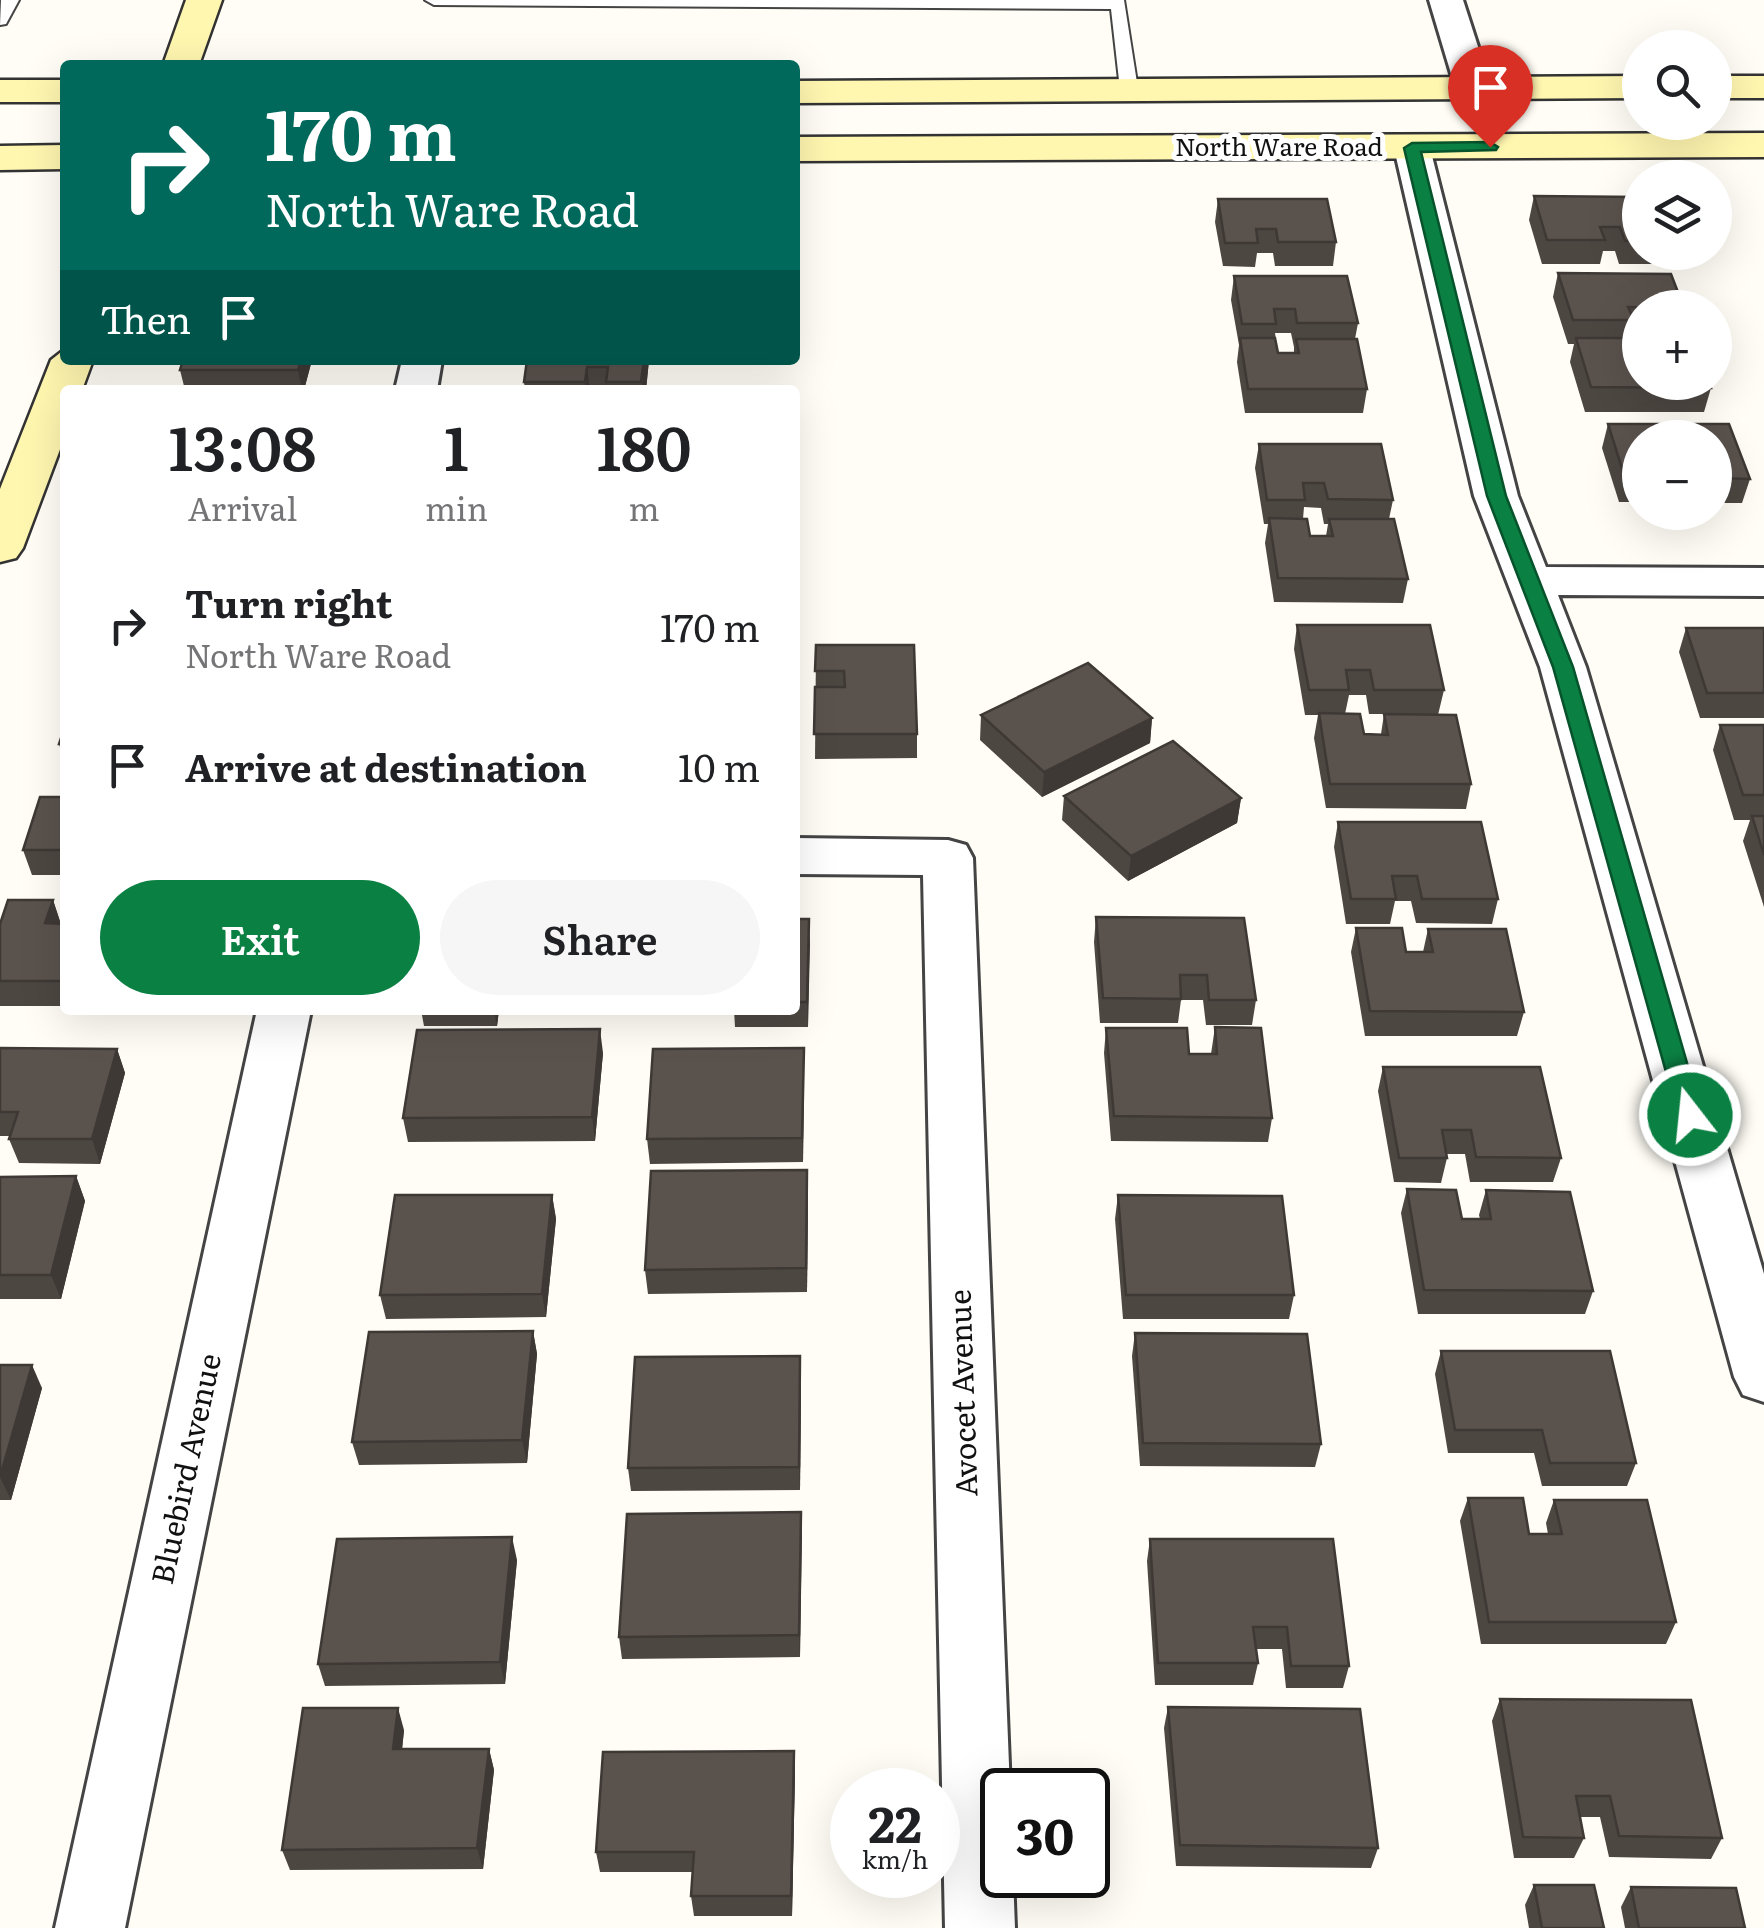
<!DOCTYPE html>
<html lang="en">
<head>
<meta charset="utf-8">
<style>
	:root { --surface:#fff; --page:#f6f6f6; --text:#202124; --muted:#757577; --accent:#0b8043 }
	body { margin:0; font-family:Literata,serif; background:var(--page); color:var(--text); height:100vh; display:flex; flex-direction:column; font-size:38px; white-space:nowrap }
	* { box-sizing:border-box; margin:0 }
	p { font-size:32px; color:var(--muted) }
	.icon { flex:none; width:55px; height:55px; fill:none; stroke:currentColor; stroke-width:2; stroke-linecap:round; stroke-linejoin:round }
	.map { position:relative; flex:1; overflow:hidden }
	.drawer { position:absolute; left:60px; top:385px; width:740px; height:630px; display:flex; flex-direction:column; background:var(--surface); border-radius:10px; box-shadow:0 10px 40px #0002 }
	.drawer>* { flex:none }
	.banner { position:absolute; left:60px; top:60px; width:740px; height:305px; border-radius:10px; box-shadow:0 10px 40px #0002; background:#00695c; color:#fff; overflow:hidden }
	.controls { position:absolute; left:1622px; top:30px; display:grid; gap:20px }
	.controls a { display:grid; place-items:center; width:110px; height:110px; border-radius:50%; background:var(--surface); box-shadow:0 10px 40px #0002; font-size:50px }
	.speed { position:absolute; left:830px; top:1768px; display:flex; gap:20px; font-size:50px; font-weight:700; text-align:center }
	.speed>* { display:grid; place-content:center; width:130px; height:130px; border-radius:50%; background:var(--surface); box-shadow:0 10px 40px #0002; line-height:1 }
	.speed small { font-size:25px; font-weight:400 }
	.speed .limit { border:5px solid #111; border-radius:15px; background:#fff; color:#111 }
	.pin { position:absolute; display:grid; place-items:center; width:85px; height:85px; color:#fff; margin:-102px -42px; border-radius:50% 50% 50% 0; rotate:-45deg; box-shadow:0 0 10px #0007 }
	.pin .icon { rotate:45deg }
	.me { position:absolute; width:110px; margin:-55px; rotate:344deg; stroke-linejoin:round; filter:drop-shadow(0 0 8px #0008) }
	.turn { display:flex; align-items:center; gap:35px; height:210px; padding:0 40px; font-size:45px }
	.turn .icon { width:130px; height:130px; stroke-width:2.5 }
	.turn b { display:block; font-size:70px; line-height:85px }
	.then { display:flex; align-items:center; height:95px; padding:0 40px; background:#0003; gap:20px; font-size:38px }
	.eta { display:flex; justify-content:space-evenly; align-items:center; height:170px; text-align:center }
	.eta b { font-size:60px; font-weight:600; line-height:70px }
	.action { display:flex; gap:20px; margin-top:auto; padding:20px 40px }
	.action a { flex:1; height:115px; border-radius:60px; background:var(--accent); color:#fff; font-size:40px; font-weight:600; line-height:115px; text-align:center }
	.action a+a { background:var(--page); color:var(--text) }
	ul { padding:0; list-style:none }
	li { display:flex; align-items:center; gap:30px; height:140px; padding:0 40px }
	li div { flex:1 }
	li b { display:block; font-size:38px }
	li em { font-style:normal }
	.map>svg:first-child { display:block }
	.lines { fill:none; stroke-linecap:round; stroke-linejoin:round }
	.lane-casing { stroke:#444; stroke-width:4 }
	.street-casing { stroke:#444; stroke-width:6 }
	.secondary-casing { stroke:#333; stroke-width:5 }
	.lane { fill:#fff; fill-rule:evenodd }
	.street { fill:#fff; fill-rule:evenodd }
	.secondary { fill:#fff6b0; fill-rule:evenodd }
	.wall { fill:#4d4742; fill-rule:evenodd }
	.shaded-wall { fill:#3f3936 }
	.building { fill:#5a524d; stroke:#3f3936; stroke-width:2.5 }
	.route { fill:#0b8043; stroke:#07532c; stroke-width:2.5 }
	.labels { text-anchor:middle; stroke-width:10; stroke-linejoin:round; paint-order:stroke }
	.far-street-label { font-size:25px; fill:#111; stroke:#fff }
	.street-label { font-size:30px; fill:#111; stroke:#fff }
</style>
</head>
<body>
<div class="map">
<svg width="1764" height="1928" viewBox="0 0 1764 1928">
	<rect width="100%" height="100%" fill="#fffdf5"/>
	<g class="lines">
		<defs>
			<g id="lane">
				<path d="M 1,0 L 19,0 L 6,24 L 0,25 Z"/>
				<path d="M 425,0 L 1124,0 L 1138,89 L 1129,95 L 1120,89 L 1111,9 L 434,5 Z"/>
			</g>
			<g id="street">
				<path d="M 1429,0 L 1463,0 L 1491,87 L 1486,95 L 1460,95 L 1455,87 Z"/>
				<path d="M 1412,137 L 1425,140 L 1430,148 L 1518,496 L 1546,567 L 1764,568 L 1764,596 L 1558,595 L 1586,667 L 1764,1274 L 1764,1402 L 1743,1395 L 1734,1377 L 1540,667 L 1474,496 L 1394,148 L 1399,140 Z"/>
				<path d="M 402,360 L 442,360 L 437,390 L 395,390 Z"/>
				<path d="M 795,838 L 948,840 L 966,845 L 973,858 L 1010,1790 L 1002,1790 L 1002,1875 L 1013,1875 L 1015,1928 L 945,1928 L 923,875 L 795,874 Z"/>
				<path d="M 257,1010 L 311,1010 L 125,1928 L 55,1928 Z"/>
			</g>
			<g id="secondary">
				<path d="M 186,0 L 222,0 L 199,65 L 163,65 Z"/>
				<path d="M 1640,76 L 1640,98 L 795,103 L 795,81 Z"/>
				<rect x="1715" y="76" width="49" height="22"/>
				<rect x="0" y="80" width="65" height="22"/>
				<path d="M 1764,133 L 1764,157 L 795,161 L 795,137 Z"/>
				<path d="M 65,145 L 65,169 L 0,170 L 0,146 Z"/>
				<path d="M 65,349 L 65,360 L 93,360 L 82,390 L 65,390 L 65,436 L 23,548 L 16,558 L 0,562 L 0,489 L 51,360 Z"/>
			</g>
		</defs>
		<!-- lane casing -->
		<use href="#lane" class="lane-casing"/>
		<!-- street casing -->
		<use href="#street" class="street-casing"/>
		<!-- secondary casing -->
		<use href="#secondary" class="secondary-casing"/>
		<!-- lane -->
		<use href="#lane" class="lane"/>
		<!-- street -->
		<use href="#street" class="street"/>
		<!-- secondary -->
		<use href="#secondary" class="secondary"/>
	</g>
	<!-- wall -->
	<g class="wall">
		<path d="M 1534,196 L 1640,197 L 1640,252 L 1656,252 L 1653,264 L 1619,264 L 1615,251 L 1603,251 L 1600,264 L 1542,264 L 1529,220 Z"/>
		<path d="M 1218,199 L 1336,242 L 1333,266 L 1275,266 L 1273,253 L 1257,253 L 1255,267 L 1223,266 L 1215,222 Z"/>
		<path d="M 1558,273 L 1684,308 L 1640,308 L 1640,331 L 1631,331 L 1629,338 L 1640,382 L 1711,388 L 1704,412 L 1585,412 L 1570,362 L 1574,344 L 1568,344 L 1553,297 Z"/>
		<path d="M 1234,276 L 1358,323 L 1355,339 L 1367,389 L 1363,413 L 1245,413 L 1237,362 L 1239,345 L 1231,300 ZM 1275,333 L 1291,333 L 1294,347 L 1294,353 L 1278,353 Z"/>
		<path d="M 312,360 L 304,390 L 185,390 L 180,370 Z"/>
		<path d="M 527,360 L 649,360 L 646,390 L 525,390 L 524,382 Z"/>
		<path d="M 1608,424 L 1640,438 L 1640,502 L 1619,502 L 1602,448 Z"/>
		<path d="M 1692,424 L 1729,424 L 1750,479 L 1742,503 L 1715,503 L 1715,438 L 1689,438 Z"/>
		<path d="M 1259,444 L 1393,500 L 1389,519 L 1408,579 L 1403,603 L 1274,602 L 1265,543 L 1268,524 L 1264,524 L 1255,468 ZM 1304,507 L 1321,508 L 1324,524 L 1328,524 L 1326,536 L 1310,536 L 1303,519 Z"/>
		<path d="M 1297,625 L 1444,690 L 1438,715 L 1471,784 L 1466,809 L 1326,808 L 1314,738 L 1318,715 L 1305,715 L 1294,649 ZM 1349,695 L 1366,695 L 1369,714 L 1384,714 L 1381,734 L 1364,734 L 1345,714 Z"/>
		<path d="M 1686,628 L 1764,628 L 1764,718 L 1700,718 L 1679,652 Z"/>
		<path d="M 816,645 L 917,734 L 917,758 L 815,759 Z"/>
		<path d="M 981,715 L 1152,718 L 1150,743 L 1042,797 L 980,740 Z"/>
		<path d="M 1720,725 L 1764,725 L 1764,907 L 1743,841 L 1750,820 L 1734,820 L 1713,750 Z"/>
		<path d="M 59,744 L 65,744 L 65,763 Z"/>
		<path d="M 1064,796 L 1241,798 L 1237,823 L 1128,881 L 1062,820 Z"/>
		<path d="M 65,797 L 65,875 L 32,875 L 23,850 Z"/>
		<path d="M 1338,822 L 1498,899 L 1492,924 L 1416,923 L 1411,901 L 1395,901 L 1390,924 L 1346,924 L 1334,847 Z"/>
		<path d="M 53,900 L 61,924 L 65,924 L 65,1006 L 0,1006 L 0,924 Z"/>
		<path d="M 1096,917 L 1256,1000 L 1252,1025 L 1206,1025 L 1203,1000 L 1181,1000 L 1178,1023 L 1100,1023 L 1094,942 Z"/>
		<path d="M 795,919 L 809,919 L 808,1027 L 735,1027 L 734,1010 L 795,1010 Z"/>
		<path d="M 1356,928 L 1406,952 L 1423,952 L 1428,929 L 1524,1012 L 1517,1036 L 1365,1036 L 1351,952 Z"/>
		<path d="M 421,1010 L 499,1010 L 497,1026 L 424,1026 Z"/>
		<path d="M 1215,1027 L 1272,1118 L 1268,1142 L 1111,1141 L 1104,1053 L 1106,1028 L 1189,1054 L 1211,1054 Z"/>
		<path d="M 0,1048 L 117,1049 L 125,1073 L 100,1164 L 19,1163 L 9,1139 L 10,1136 L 0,1136 Z"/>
		<path d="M 603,1053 L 595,1141 L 408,1142 L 403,1118 Z"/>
		<path d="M 1383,1067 L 1561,1158 L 1553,1182 L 1470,1182 L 1465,1154 L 1447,1154 L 1447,1158 L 1441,1183 L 1394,1182 L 1378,1091 Z"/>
		<path d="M 804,1072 L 803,1162 L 650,1164 L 647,1139 Z"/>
		<path d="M 76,1176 L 85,1201 L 61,1299 L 0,1299 L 0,1177 Z"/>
		<path d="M 1407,1189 L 1462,1219 L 1480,1219 L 1479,1215 L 1486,1190 L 1593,1291 L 1585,1314 L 1418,1314 L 1401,1213 Z"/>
		<path d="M 808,1194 L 807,1292 L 648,1294 L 645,1270 Z"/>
		<path d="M 552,1195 L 556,1219 L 546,1317 L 386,1319 L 380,1295 Z"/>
		<path d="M 1118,1195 L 1294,1295 L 1289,1319 L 1123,1319 L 1115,1219 Z"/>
		<path d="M 533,1331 L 537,1354 L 527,1463 L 359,1465 L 352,1442 Z"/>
		<path d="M 1135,1333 L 1321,1444 L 1315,1467 L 1140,1466 L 1132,1356 Z"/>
		<path d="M 1441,1351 L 1636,1463 L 1627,1486 L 1542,1486 L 1534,1453 L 1448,1453 L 1435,1374 Z"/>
		<path d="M 0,1365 L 42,1388 L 11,1500 L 0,1500 Z"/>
		<path d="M 801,1379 L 800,1490 L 631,1491 L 628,1468 Z"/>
		<path d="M 1468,1498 L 1529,1534 L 1548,1534 L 1546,1523 L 1554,1500 L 1676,1622 L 1666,1644 L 1481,1644 L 1460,1521 Z"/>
		<path d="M 801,1512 L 800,1657 L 622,1659 L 619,1637 Z"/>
		<path d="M 1150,1539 L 1349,1666 L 1343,1688 L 1286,1688 L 1282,1649 L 1256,1649 L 1258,1663 L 1253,1685 L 1155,1685 L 1147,1561 Z"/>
		<path d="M 517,1560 L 505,1684 L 325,1686 L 318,1664 Z"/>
		<path d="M 1500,1699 L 1722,1838 L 1711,1859 L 1609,1857 L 1600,1817 L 1580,1817 L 1584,1838 L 1574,1858 L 1514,1858 L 1492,1721 Z"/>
		<path d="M 1168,1707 L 1378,1848 L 1371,1868 L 1176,1866 L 1164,1728 Z"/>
		<path d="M 404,1730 L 402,1749 L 489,1749 L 494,1770 L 483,1869 L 290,1870 L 282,1850 Z"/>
		<path d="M 794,1751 L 795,1772 L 792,1916 L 694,1916 L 691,1896 L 693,1872 L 600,1872 L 596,1852 Z"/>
		<path d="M 1534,1885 L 1604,1928 L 1529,1928 L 1525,1905 Z"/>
		<path d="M 1631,1887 L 1745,1928 L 1625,1928 L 1621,1907 Z"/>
	</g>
	<!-- shaded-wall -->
	<g class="shaded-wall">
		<path d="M 301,360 L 312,360 L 304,390 L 302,390 L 298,370 Z"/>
		<path d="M 644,360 L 649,360 L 646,390 L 642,390 Z"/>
		<path d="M 587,367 L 590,390 L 586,390 L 585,382 Z"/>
		<path d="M 1152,718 L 1150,743 L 1042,797 L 1044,772 Z"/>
		<path d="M 1241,798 L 1237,823 L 1128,881 L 1131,856 Z"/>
		<path d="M 53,900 L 61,925 L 45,923 Z"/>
		<path d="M 809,919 L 810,944 L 808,1027 L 807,1002 Z"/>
		<path d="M 494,1010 L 499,1010 L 497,1026 Z"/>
		<path d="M 600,1029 L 603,1053 L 595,1141 L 592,1117 Z"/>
		<path d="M 804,1048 L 804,1072 L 803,1162 L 802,1138 Z"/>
		<path d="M 117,1049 L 125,1073 L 100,1164 L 92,1139 Z"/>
		<path d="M 807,1170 L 808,1194 L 807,1292 L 806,1268 Z"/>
		<path d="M 76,1176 L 85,1201 L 61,1299 L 51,1275 Z"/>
		<path d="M 552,1195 L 556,1219 L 546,1317 L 542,1294 Z"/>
		<path d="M 533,1331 L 537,1354 L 527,1463 L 522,1440 Z"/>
		<path d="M 800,1356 L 801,1379 L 800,1490 L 799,1467 Z"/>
		<path d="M 32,1365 L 42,1388 L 11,1500 L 0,1477 Z"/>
		<path d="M 801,1512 L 802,1535 L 800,1657 L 799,1635 Z"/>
		<path d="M 512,1537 L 517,1560 L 505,1684 L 500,1662 Z"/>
		<path d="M 398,1708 L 404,1730 L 400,1770 L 393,1749 Z"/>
		<path d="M 489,1749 L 494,1770 L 483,1869 L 477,1848 Z"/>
		<path d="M 794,1751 L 795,1772 L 792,1916 L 791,1896 Z"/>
	</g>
	<!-- building -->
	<g class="building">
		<path d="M 1534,196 L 1640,197 L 1640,241 L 1625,241 L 1620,227 L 1600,227 L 1605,240 L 1547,240 Z"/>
		<path d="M 1218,199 L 1327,199 L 1336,242 L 1278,242 L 1276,229 L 1256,229 L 1258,243 L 1225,243 Z"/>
		<path d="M 1558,273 L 1671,274 L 1684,308 L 1628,307 L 1634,320 L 1573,320 Z"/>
		<path d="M 1234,276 L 1347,276 L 1358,323 L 1297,323 L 1295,309 L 1274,309 L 1276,324 L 1242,324 Z"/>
		<path d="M 1240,338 L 1275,338 L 1278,353 L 1299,353 L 1296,339 L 1357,339 L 1367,389 L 1248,389 Z"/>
		<path d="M 1576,338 L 1636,338 L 1640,349 L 1640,382 L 1709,382 L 1711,388 L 1591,387 Z"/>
		<path d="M 183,360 L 301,360 L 298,370 L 180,370 Z"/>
		<path d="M 527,360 L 644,360 L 641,382 L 606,382 L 608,367 L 587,367 L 585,382 L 524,382 Z"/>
		<path d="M 1608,424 L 1671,424 L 1676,438 L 1640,438 L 1640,478 L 1625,478 Z"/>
		<path d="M 1692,424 L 1729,424 L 1750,479 L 1715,478 L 1715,438 L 1698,438 Z"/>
		<path d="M 1259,444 L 1381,444 L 1393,500 L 1328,499 L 1324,483 L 1303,483 L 1305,500 L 1267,500 Z"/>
		<path d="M 1269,518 L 1307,519 L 1310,536 L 1333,536 L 1329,519 L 1394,519 L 1408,579 L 1278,578 Z"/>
		<path d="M 1297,625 L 1430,625 L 1444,690 L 1374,690 L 1370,670 L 1346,670 L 1349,690 L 1309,690 Z"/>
		<path d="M 1686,628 L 1764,628 L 1764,693 L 1707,693 Z"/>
		<path d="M 816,645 L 914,645 L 917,734 L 814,734 L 815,687 L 845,687 L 844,671 L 815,671 Z"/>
		<path d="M 1088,663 L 1152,718 L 1044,772 L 981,715 Z"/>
		<path d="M 1319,713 L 1360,714 L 1364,734 L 1388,735 L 1384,714 L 1456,715 L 1471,784 L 1330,784 Z"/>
		<path d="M 1720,725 L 1764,725 L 1764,795 L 1743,795 Z"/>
		<path d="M 65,726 L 65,744 L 59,744 Z"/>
		<path d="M 1173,741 L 1241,798 L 1131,856 L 1064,796 Z"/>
		<path d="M 40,797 L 65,797 L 65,850 L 23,850 Z"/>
		<path d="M 1752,816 L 1764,816 L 1764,855 Z"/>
		<path d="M 1338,822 L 1481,822 L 1498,899 L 1422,899 L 1417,876 L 1392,876 L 1396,899 L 1351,899 Z"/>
		<path d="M 8,900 L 53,900 L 45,923 L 65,924 L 65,981 L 0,981 L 0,924 Z"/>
		<path d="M 1096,917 L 1244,918 L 1256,1000 L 1209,1000 L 1207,975 L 1180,975 L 1181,999 L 1103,998 Z"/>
		<path d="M 795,919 L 809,919 L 807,1002 L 795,1002 Z"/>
		<path d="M 1356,928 L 1402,928 L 1406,952 L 1433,952 L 1428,929 L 1506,929 L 1524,1012 L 1370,1011 Z"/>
		<path d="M 1215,1027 L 1261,1028 L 1272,1118 L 1114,1116 L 1106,1028 L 1187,1028 L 1189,1054 L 1217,1054 Z"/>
		<path d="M 600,1029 L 592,1117 L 403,1118 L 417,1030 Z"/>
		<path d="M 0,1048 L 117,1049 L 92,1139 L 9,1139 L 18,1112 L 0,1112 Z"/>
		<path d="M 804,1048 L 802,1138 L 647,1139 L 653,1049 Z"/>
		<path d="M 1383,1067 L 1540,1067 L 1561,1158 L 1476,1157 L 1471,1130 L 1442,1130 L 1447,1158 L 1399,1158 Z"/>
		<path d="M 807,1170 L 806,1268 L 645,1270 L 651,1171 Z"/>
		<path d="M 76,1176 L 51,1275 L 0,1275 L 0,1177 Z"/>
		<path d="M 1407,1189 L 1456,1190 L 1462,1219 L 1491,1219 L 1486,1190 L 1570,1192 L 1593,1291 L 1424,1290 Z"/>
		<path d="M 395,1195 L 552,1195 L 542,1294 L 380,1295 Z"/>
		<path d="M 1118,1195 L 1282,1196 L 1294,1295 L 1126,1295 Z"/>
		<path d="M 533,1331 L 522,1440 L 352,1442 L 369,1332 Z"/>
		<path d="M 1135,1333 L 1307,1334 L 1321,1444 L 1143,1443 Z"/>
		<path d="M 1441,1351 L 1610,1351 L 1636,1463 L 1550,1463 L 1542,1430 L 1455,1430 Z"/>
		<path d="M 800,1356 L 799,1467 L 628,1468 L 635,1357 Z"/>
		<path d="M 0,1365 L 32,1365 L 0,1477 Z"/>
		<path d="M 1468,1498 L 1523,1498 L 1529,1534 L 1562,1534 L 1554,1500 L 1647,1500 L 1676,1622 L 1489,1622 Z"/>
		<path d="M 801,1512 L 799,1635 L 619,1637 L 627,1514 Z"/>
		<path d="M 512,1537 L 500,1662 L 318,1664 L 337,1539 Z"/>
		<path d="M 1150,1539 L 1333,1539 L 1349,1666 L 1291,1666 L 1287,1627 L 1253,1627 L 1258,1663 L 1158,1663 Z"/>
		<path d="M 1500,1699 L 1691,1700 L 1722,1838 L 1619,1836 L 1610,1796 L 1576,1796 L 1584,1838 L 1523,1837 Z"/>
		<path d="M 1168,1707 L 1360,1709 L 1378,1848 L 1180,1845 Z"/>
		<path d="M 303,1708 L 398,1708 L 393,1749 L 489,1749 L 477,1848 L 282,1850 Z"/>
		<path d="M 794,1751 L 791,1896 L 691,1896 L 694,1852 L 596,1852 L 603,1752 Z"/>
		<path d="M 1534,1885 L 1594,1885 L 1604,1928 L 1542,1928 Z"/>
		<path d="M 1631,1887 L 1736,1888 L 1745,1928 L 1639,1928 Z"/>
	</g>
	<!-- route -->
	<path class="route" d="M 1490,142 L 1498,147 L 1496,150 L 1421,152 L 1506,496 L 1573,667 L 1702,1115 L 1690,1125 L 1678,1115 L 1553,667 L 1487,496 L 1404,148 L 1412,143 Z"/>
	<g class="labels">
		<!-- far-street labels -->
		<g class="far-street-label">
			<text x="1279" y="156">North Ware Road</text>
		</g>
		<!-- street labels -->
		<g class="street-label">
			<text transform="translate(964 1393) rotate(-92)" y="10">Avocet Avenue</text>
			<text transform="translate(187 1469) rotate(-78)" y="10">Bluebird Avenue</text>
		</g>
	</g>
</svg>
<div class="controls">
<a><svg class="icon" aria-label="search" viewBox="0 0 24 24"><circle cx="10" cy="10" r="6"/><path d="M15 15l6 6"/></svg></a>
<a><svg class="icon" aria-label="layers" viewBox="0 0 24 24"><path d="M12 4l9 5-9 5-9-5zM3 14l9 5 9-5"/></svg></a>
<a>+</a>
<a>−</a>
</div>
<div class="speed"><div>22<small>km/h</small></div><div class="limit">30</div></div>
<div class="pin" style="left:1490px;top:147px;background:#d93025"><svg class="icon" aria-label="arrive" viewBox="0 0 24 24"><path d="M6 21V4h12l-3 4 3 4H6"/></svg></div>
<svg class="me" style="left:1690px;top:1115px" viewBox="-20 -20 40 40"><circle r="17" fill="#0b8043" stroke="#fff" stroke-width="3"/><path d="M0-11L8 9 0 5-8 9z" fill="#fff"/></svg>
<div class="banner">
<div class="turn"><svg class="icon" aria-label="right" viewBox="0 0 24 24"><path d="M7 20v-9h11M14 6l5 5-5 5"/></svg><div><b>170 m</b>North Ware Road</div></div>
<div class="then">Then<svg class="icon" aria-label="arrive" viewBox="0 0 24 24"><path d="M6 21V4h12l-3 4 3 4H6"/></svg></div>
</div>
<section class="drawer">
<div class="eta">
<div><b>13:08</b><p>Arrival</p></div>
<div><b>1</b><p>min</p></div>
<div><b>180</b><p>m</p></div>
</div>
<ul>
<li><svg class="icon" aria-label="right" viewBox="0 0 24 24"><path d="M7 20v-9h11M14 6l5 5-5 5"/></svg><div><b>Turn right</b><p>North Ware Road</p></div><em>170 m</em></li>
<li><svg class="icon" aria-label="arrive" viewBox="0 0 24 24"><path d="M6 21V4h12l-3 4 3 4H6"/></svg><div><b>Arrive at destination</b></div><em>10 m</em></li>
</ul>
<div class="action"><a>Exit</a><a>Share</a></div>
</section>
</div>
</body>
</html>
